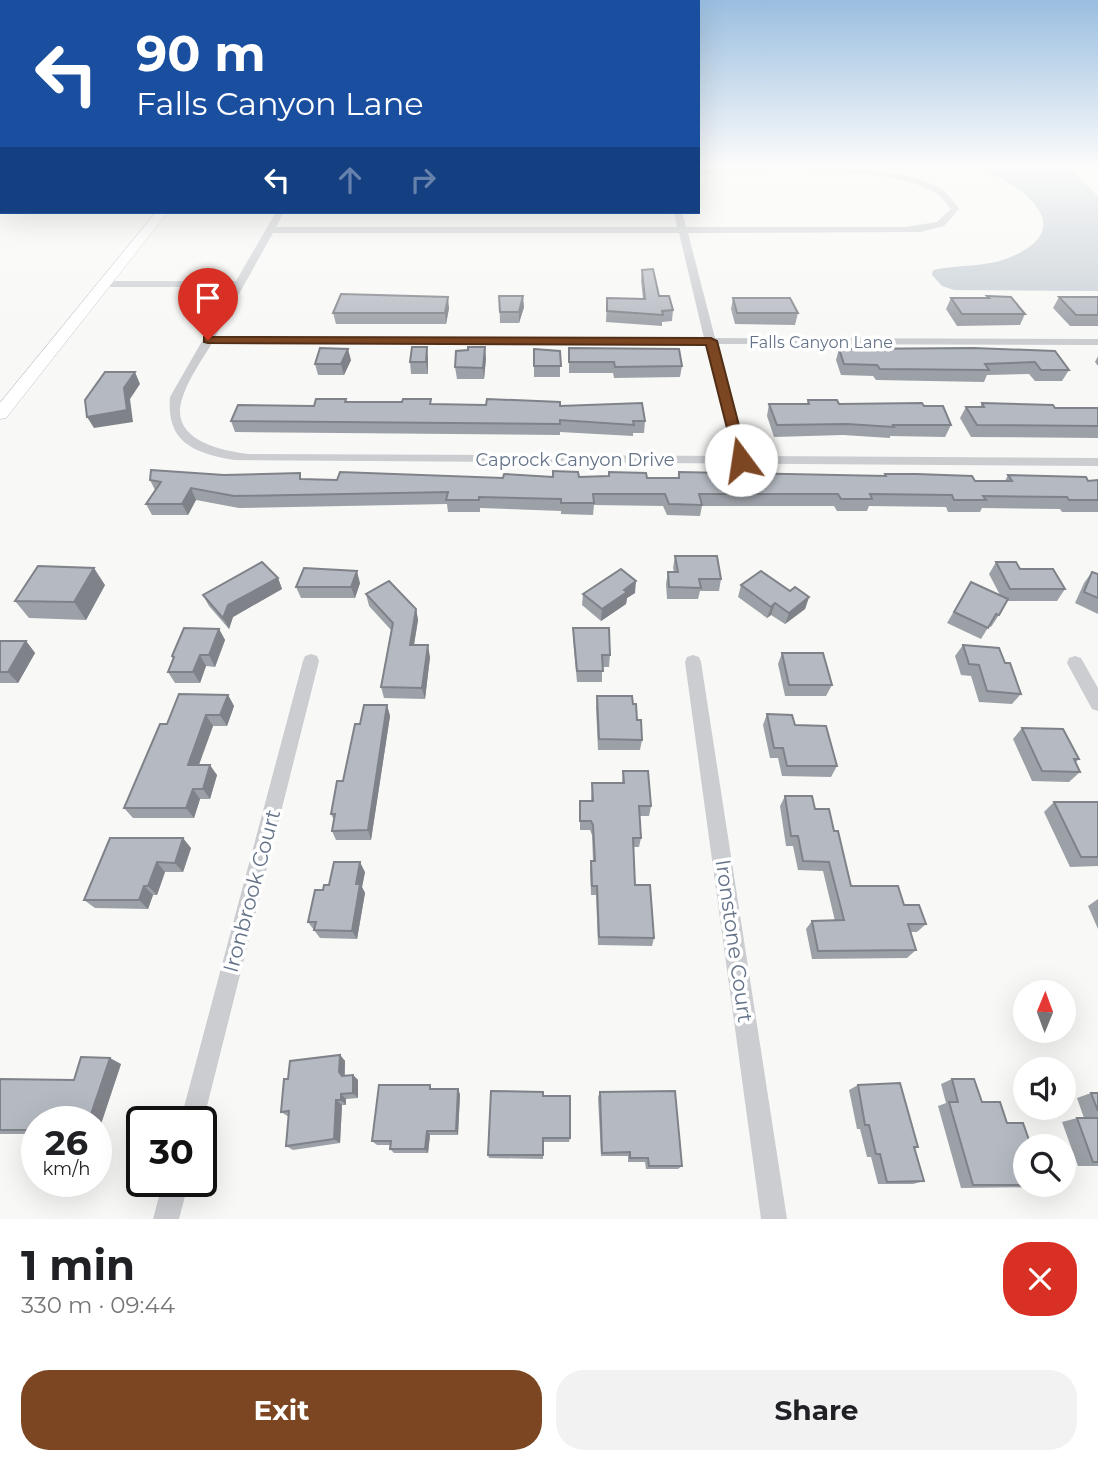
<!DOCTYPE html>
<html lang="en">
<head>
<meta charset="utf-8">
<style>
	:root { --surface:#fff; --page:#f2f2f2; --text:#202124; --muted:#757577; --accent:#7d4622 }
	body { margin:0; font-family:Montserrat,sans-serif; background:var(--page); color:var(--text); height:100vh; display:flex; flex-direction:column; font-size:26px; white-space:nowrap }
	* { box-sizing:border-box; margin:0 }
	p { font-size:23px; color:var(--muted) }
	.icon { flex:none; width:38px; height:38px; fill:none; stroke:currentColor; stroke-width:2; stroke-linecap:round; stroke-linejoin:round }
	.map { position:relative; height:1219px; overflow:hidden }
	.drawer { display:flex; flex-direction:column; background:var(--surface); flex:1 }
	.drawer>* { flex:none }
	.guide { position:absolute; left:0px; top:0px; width:700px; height:214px; box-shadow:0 7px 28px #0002; background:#1a4fa0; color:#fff; overflow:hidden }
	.needle { width:46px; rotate:1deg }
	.fabs { position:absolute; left:1013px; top:980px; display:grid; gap:14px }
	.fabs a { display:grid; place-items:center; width:63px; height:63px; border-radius:50%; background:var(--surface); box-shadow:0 7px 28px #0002; font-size:35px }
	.speed { position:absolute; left:21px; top:1106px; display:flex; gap:14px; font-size:35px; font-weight:700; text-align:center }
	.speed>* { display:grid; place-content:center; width:91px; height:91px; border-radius:50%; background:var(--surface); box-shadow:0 7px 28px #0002; line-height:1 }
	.speed small { font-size:18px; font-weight:400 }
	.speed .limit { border:4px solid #111; border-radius:10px; background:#fff; color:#111 }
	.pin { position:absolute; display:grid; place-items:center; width:60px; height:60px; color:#fff; margin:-72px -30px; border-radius:50% 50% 50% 0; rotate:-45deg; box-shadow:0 0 7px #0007 }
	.pin .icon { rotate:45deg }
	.me { position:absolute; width:77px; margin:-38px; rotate:346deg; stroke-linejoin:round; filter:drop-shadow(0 0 5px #0008) }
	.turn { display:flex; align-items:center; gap:24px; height:147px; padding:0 21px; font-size:32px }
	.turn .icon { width:91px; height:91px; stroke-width:2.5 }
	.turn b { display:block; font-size:49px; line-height:60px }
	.lanes { display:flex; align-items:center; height:66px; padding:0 21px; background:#0003; justify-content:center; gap:35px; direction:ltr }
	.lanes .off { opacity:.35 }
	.round { display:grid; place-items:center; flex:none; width:74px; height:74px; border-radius:28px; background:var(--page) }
	.overview { display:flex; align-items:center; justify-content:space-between; height:119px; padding:0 21px }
	h1 { font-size:42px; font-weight:700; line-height:52px }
	.button { display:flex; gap:14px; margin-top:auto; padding:14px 21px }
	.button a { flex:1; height:80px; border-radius:28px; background:var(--accent); color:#fff; font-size:28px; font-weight:700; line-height:80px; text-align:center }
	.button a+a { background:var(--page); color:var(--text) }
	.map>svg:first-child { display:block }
	.water { fill:#c6ced5 }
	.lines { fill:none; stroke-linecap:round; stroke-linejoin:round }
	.secondary-casing { stroke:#bcc0c6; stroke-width:1 }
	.street { fill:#cbcdd1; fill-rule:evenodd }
	.secondary { fill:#fff; fill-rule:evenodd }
	.wall { fill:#9ca0a7 }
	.shaded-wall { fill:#7f8288 }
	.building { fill:#b5bac2; stroke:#7f8288; stroke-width:2 }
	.route { fill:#7d4622; stroke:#512e16; stroke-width:2 }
	.labels { text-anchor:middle; stroke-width:7; stroke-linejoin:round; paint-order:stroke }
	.far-street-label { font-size:16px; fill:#657389; stroke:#fff }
	.street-label { font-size:18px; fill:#657389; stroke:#fff }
	.near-street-label { font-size:21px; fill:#657389; stroke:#fff }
</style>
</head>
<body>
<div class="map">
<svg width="1098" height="1219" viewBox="0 0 1098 1219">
	<rect width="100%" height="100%" fill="#f8f9f6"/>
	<!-- water -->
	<path class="water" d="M 975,167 L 1068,167 L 1098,196 L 1098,291 L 954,290 L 942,286 L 932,275 L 933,270 C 960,264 988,268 1013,256 C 1083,225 1015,181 975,167 Z"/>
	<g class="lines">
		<defs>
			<path id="secondary" d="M 156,212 L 168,212 L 6,418 L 0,419 L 0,403 Z"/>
		</defs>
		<!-- secondary casing -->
		<use href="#secondary" class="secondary-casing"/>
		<!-- street -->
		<g class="street">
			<path d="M 799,167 C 835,168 917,168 945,192 C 950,197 955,203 959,209 L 944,226 L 920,232 L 688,233 L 715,338 L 1098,339 L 1098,345 L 717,344 L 747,456 L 1098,458 L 1098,466 L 234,460 C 195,453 166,443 170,397 L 233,287 L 105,287 L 100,284 L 105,281 L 236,281 L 276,212 L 284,212 L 276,227 L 677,227 L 674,212 L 682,212 L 686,227 L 905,227 L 937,222 L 951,209 C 946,204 942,197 936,193 C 885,163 759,172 698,173 L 698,169 ZM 273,233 L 679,233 L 704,338 L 215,337 ZM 212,343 L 706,344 L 734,456 L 248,454 C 218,450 167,439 183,396 C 189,378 202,360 212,343 Z"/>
			<path d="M 311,654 L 317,656 L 319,661 L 201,1130 L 201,1122 L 180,1122 L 303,661 L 305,656 Z"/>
			<path d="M 693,655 L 699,657 L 701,662 L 787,1219 L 761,1219 L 685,662 L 687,657 Z"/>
			<path d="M 1075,656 L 1081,658 L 1098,688 L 1098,711 L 1092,709 L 1067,663 L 1069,658 Z"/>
			<path d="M 163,1181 L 189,1181 L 179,1219 L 153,1219 Z"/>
		</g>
		<!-- secondary -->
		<use href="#secondary" class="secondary"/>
	</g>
	<!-- wall -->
	<g class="wall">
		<path d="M 642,270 L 659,296 L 673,310 L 672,321 L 662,322 L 662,326 L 606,322 L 607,298 L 643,299 L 641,281 Z"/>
		<path d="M 499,296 L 524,307 L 519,323 L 500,323 Z"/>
		<path d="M 987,296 L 1025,314 L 1020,325 L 957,326 L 946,309 L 951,298 L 986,298 Z"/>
		<path d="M 1059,297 L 1098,297 L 1098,326 L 1070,326 L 1053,308 Z"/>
		<path d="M 733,298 L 798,313 L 795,325 L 735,324 L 731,309 Z"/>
		<path d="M 449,308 L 446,324 L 336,324 L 333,313 Z"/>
		<path d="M 569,348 L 682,366 L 680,377 L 614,378 L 613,373 L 569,373 Z"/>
		<path d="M 974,348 L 1069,370 L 1062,381 L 1035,381 L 1029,374 L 987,375 L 984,382 L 876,380 L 873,376 L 841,375 L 836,360 L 839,349 Z"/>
		<path d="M 534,349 L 560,351 L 560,377 L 534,377 Z"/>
		<path d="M 1098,356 L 1098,366 L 1095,362 Z"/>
		<path d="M 428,358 L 428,374 L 411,374 L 410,362 Z"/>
		<path d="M 486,358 L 484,379 L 457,379 L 455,367 Z"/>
		<path d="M 351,360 L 344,375 L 318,375 L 315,364 Z"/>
		<path d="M 346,399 L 347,402 L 486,405 L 560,406 L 645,421 L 644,433 L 633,433 L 633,436 L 560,432 L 560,435 L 235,432 L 231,421 L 314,406 Z"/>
		<path d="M 808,400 L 839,404 L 924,406 L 951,425 L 945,437 L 890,436 L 890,438 L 843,435 L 774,437 L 767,416 L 769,404 L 807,404 Z"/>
		<path d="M 982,403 L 1055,408 L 1098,408 L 1098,438 L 971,437 L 960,418 L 966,407 L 980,407 Z"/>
		<path d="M 679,472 L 884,476 L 885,474 L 975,481 L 1005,481 L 1008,475 L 1088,481 L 1098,480 L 1098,512 L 1062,512 L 1060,509 L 982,508 L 980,512 L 948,512 L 946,507 L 869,506 L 867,511 L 837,511 L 834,506 L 702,506 L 700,516 L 667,515 L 663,506 L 594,505 L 593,515 L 561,514 L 561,511 L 480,508 L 480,512 L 448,512 L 447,504 L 239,508 L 196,500 L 188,515 L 152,515 L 146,504 L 155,490 L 150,480 L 337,480 L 553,477 L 678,478 Z"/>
		<path d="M 675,556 L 721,579 L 719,591 L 700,591 L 698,599 L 667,599 L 666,584 L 668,572 L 674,572 L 673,568 Z"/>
		<path d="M 996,562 L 1020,569 L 1065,589 L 1057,601 L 1007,601 L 999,615 L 991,627 L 989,626 L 981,639 L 947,623 L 971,582 L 1000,595 L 989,574 Z"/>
		<path d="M 1092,572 L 1098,574 L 1098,614 L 1075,603 L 1084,583 Z"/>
		<path d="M 278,578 L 282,589 L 233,617 L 229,629 L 209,606 L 203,595 Z"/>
		<path d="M 360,583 L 355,598 L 301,598 L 296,587 Z"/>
		<path d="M 105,585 L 86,620 L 29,618 L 15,601 Z"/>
		<path d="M 741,585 L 790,591 L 809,597 L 805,609 L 785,624 L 771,615 L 767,618 L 738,597 Z"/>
		<path d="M 635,593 L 627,598 L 626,604 L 601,621 L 582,605 L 583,594 Z"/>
		<path d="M 366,594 L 416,609 L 418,620 L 414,645 L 430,657 L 425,699 L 384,698 L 381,687 L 391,630 L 369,606 Z"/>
		<path d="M 573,628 L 610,655 L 609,667 L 602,667 L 602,682 L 577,682 L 573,639 Z"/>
		<path d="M 219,629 L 225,640 L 215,667 L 206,666 L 200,683 L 175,683 L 168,672 L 173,659 L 172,656 Z"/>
		<path d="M 0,641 L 26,641 L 35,653 L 18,683 L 0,683 Z"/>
		<path d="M 963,645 L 1005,663 L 1021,694 L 1012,704 L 979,702 L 971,676 L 961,675 L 955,656 Z"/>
		<path d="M 782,653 L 832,685 L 826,696 L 785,696 L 778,664 Z"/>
		<path d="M 228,695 L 234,706 L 227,726 L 213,726 L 199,765 L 217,775 L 210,799 L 200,799 L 194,818 L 133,818 L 124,808 L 167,724 Z"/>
		<path d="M 597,696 L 633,704 L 642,740 L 640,750 L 598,750 L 596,707 Z"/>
		<path d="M 387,705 L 390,716 L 371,840 L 336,840 L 332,831 L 334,820 L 331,814 L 343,781 L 360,724 Z"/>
		<path d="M 767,714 L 837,766 L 831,777 L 782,776 L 778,758 L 770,758 L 763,725 Z"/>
		<path d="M 1022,728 L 1079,759 L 1075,763 L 1080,772 L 1069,782 L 1032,781 L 1013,739 Z"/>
		<path d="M 623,771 L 651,806 L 649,816 L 640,816 L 641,838 L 639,847 L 633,847 L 635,885 L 654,938 L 652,946 L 598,945 L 596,895 L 591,895 L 590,870 L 591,861 L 593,861 L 592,835 L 590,830 L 580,830 L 580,801 L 591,801 L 592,783 L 622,783 Z"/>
		<path d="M 785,796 L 815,809 L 834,831 L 851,886 L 904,905 L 926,924 L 917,932 L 910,932 L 916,950 L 907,958 L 812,959 L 806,929 L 812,921 L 835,921 L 823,871 L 798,870 L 793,846 L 786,846 L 780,806 Z"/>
		<path d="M 1054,802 L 1098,802 L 1098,866 L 1070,867 L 1044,812 Z"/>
		<path d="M 110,838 L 191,848 L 183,872 L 165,872 L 157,895 L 153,895 L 148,909 L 95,908 L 84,900 Z"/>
		<path d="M 365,872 L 362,887 L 365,893 L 357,939 L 320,938 L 308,922 L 323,890 L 329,885 Z"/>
		<path d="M 1098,899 L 1098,929 L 1088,906 Z"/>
		<path d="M 340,1055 L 345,1061 L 345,1076 L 353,1075 L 358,1080 L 358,1098 L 346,1099 L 346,1105 L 342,1105 L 340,1143 L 293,1150 L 286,1146 L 289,1117 L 281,1112 L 288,1079 Z"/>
		<path d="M 121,1064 L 101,1124 L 96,1124 L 96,1122 L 37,1122 L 37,1134 L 0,1134 L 0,1079 L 74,1080 Z"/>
		<path d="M 952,1079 L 1029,1140 L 1063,1185 L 1049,1187 L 961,1188 L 938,1106 L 946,1103 L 941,1084 Z"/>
		<path d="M 858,1085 L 918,1147 L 915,1149 L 924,1181 L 913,1184 L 878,1184 L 871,1157 L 867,1157 L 860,1129 L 857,1129 L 849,1090 Z"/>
		<path d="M 433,1089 L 460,1094 L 458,1135 L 430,1135 L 428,1153 L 394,1153 L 390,1149 L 391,1145 L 377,1145 L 372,1141 Z"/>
		<path d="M 600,1092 L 682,1166 L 678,1169 L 646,1169 L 645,1162 L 628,1162 L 628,1156 L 601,1156 L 598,1097 Z"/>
		<path d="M 1091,1093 L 1098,1093 L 1098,1166 L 1078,1166 L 1062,1122 L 1077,1118 L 1084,1118 L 1077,1098 Z"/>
		<path d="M 543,1096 L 570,1138 L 569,1142 L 543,1142 L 543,1159 L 489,1158 L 488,1155 Z"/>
	</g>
	<!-- shaded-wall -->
	<g class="shaded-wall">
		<path d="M 523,296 L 524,307 L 519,323 L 519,312 Z"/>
		<path d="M 448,297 L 449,308 L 446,324 L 445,313 Z"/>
		<path d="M 427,347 L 428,358 L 428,374 L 426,362 Z"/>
		<path d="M 485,347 L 486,358 L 484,379 L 483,368 Z"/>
		<path d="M 348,349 L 351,360 L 344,375 L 341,364 Z"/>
		<path d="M 135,372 L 140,384 L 130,399 L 133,422 L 94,428 L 87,417 L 124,388 Z"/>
		<path d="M 191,488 L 196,500 L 188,515 L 182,504 Z"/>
		<path d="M 94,568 L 105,585 L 86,620 L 74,602 Z"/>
		<path d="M 357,571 L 360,583 L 355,598 L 351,587 Z"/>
		<path d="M 278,578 L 282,589 L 233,617 L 229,629 L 223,618 L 228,605 Z"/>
		<path d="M 636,581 L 635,593 L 627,598 L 626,604 L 601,621 L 602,609 L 624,590 Z"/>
		<path d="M 809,597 L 805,609 L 785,624 L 789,613 Z"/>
		<path d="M 775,603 L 771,615 L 767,618 L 771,607 Z"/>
		<path d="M 416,609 L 418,620 L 412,656 L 410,645 Z"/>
		<path d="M 219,629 L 225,640 L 215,667 L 209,655 Z"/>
		<path d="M 26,641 L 35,653 L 18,683 L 8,672 Z"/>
		<path d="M 428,645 L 430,657 L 425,699 L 422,688 Z"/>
		<path d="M 200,655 L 206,666 L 200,683 L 193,672 Z"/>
		<path d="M 228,695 L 234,706 L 227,726 L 220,715 Z"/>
		<path d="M 387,705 L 390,716 L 371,840 L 368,830 Z"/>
		<path d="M 206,715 L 213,726 L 195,775 L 188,765 Z"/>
		<path d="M 210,765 L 217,775 L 210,799 L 203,789 Z"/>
		<path d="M 193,789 L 200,799 L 194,818 L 186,808 Z"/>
		<path d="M 183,838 L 191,848 L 183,872 L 175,863 Z"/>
		<path d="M 157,862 L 165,872 L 157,895 L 148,886 Z"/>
		<path d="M 360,862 L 365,872 L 362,887 L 365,893 L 357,939 L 352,931 L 356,884 Z"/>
		<path d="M 144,886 L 153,895 L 148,909 L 139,900 Z"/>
		<path d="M 340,1055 L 345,1061 L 344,1078 L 339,1072 Z"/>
		<path d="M 110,1058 L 121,1064 L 101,1124 L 89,1120 Z"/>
		<path d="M 353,1075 L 358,1080 L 358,1098 L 353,1093 Z"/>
		<path d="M 458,1089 L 460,1094 L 458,1135 L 456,1131 Z"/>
		<path d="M 341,1094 L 346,1099 L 346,1105 L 341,1100 Z"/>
		<path d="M 336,1100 L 342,1105 L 340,1143 L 334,1139 Z"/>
		<path d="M 427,1131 L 430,1135 L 428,1153 L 425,1149 Z"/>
	</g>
	<!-- building -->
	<g class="building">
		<path d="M 653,269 L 659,296 L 669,296 L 673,310 L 662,311 L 663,315 L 607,311 L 607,298 L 645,299 L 642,270 Z"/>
		<path d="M 341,294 L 448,297 L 445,313 L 333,313 Z"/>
		<path d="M 499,296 L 523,296 L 519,312 L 500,312 Z"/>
		<path d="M 987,296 L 1011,297 L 1025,314 L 962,314 L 951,298 L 989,298 Z"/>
		<path d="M 1059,297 L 1098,297 L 1098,315 L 1076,315 Z"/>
		<path d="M 733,298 L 790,298 L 798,313 L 737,313 Z"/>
		<path d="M 412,347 L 427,347 L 426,362 L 410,362 Z"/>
		<path d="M 468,347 L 485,347 L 483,368 L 455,367 L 456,351 L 468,350 Z"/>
		<path d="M 320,348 L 348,349 L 341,364 L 315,364 Z"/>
		<path d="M 569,348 L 679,349 L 682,366 L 615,367 L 614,362 L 569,362 Z"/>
		<path d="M 974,348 L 1055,351 L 1069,370 L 1041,370 L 1035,362 L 985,364 L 989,370 L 880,369 L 877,365 L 844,364 L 839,349 Z"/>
		<path d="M 534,349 L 560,351 L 561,366 L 534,366 Z"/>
		<path d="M 105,372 L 135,372 L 124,388 L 127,410 L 87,417 L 85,400 Z"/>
		<path d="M 316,399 L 346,399 L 345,402 L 402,402 L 403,399 L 431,399 L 430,404 L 486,405 L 487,399 L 560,402 L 560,406 L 642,403 L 645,421 L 633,421 L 634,425 L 560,420 L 560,424 L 231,421 L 238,405 L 314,406 Z"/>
		<path d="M 808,400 L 837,400 L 839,404 L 922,403 L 924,406 L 943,406 L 951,425 L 893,425 L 894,427 L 847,424 L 777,425 L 769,404 L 809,404 Z"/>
		<path d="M 982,403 L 1053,405 L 1055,408 L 1098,408 L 1098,426 L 977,425 L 966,407 L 984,407 Z"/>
		<path d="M 151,470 L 224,475 L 300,473 L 300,479 L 337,480 L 340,472 L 503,478 L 504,474 L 553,477 L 553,471 L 578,472 L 579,477 L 609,476 L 609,472 L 646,473 L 647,478 L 679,478 L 679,472 L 886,476 L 885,474 L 916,474 L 972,476 L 975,481 L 1012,481 L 1008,475 L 1086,477 L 1088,481 L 1098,480 L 1098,500 L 1069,500 L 1067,497 L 983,496 L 986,500 L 954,500 L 952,495 L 870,494 L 872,499 L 841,499 L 838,494 L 699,494 L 702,505 L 669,504 L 665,494 L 593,494 L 594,503 L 561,503 L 561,499 L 479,497 L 479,500 L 446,500 L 448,492 L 234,496 L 191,488 L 182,504 L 146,504 L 161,482 L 150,480 Z"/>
		<path d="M 675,556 L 717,556 L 721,579 L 699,579 L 701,588 L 669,587 L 668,572 L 678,572 Z"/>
		<path d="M 262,562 L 278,578 L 228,605 L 223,618 L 203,595 Z"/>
		<path d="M 996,562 L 1016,562 L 1020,569 L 1053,569 L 1065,589 L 1010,589 Z"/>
		<path d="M 38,566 L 94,568 L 74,602 L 15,601 Z"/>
		<path d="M 304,568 L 357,571 L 351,587 L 296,587 Z"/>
		<path d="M 621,569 L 636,581 L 624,590 L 627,592 L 602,609 L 583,594 Z"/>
		<path d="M 761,571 L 790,591 L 795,587 L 809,597 L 789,613 L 775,603 L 771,607 L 741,585 Z"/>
		<path d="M 1092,572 L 1098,574 L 1098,598 L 1084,592 Z"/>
		<path d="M 389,581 L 416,609 L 410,645 L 428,645 L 422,688 L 381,687 L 393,623 L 366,594 Z"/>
		<path d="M 971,582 L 1008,599 L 999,615 L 996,614 L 988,628 L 954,612 Z"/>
		<path d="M 184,628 L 219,629 L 209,655 L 200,655 L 193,672 L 168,672 L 174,657 L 172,656 Z"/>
		<path d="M 573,628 L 609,628 L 610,655 L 602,655 L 603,671 L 577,671 Z"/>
		<path d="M 26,641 L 8,672 L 0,672 L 0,641 Z"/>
		<path d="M 963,645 L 999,648 L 1005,663 L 1010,663 L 1021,694 L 987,691 L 979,665 L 969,664 Z"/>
		<path d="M 782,653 L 823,653 L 832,685 L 789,685 Z"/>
		<path d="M 179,694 L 228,695 L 220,715 L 206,715 L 188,765 L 210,765 L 203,789 L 193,789 L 186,808 L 124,808 L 160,724 L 167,724 Z"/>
		<path d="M 597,696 L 632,696 L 633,704 L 636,704 L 637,720 L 641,720 L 642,740 L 599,739 Z"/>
		<path d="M 364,705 L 387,705 L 368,830 L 332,831 L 335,814 L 331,814 L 337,781 L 343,781 L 355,724 L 360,724 Z"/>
		<path d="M 767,714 L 792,715 L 795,725 L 826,726 L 837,766 L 787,766 L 783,748 L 774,748 Z"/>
		<path d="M 1022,728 L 1063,729 L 1079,759 L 1074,759 L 1080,772 L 1042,771 Z"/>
		<path d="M 623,771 L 648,771 L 651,806 L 639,806 L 641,838 L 633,838 L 635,885 L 650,885 L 654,938 L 599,937 L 597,886 L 592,886 L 591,861 L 595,861 L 593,825 L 591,821 L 580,821 L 580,801 L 593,801 L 592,783 L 624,783 Z"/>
		<path d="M 785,796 L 812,796 L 815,809 L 829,809 L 834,831 L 838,831 L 851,886 L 898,886 L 904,905 L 919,905 L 926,924 L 908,924 L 916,950 L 818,951 L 812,921 L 844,920 L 829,862 L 803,861 L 798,836 L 791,836 Z"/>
		<path d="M 1054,802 L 1098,802 L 1098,857 L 1081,857 Z"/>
		<path d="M 110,838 L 183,838 L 175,863 L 157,862 L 148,886 L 144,886 L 139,900 L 84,900 Z"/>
		<path d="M 334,862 L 360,862 L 356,884 L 360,884 L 352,931 L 314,930 L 316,922 L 308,922 L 315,890 L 323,890 L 324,885 L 329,885 Z"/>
		<path d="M 340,1055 L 339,1072 L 342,1076 L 353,1075 L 353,1093 L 341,1094 L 341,1100 L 336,1100 L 334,1139 L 286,1146 L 289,1111 L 281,1112 L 284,1079 L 288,1079 L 290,1061 Z"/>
		<path d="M 81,1057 L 110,1058 L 89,1120 L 61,1119 L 60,1122 L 37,1122 L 37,1130 L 0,1130 L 0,1079 L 74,1080 Z"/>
		<path d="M 952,1079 L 974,1079 L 982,1102 L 1000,1102 L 1007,1123 L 1023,1123 L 1029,1140 L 1047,1140 L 1049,1146 L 1026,1146 L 1026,1185 L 1050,1185 L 973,1185 L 949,1102 L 958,1102 Z"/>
		<path d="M 900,1083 L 918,1147 L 914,1147 L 924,1181 L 887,1182 L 880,1154 L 876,1154 L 869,1125 L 865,1125 L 858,1085 Z"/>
		<path d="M 379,1085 L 430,1085 L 430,1089 L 458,1089 L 456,1131 L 427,1131 L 425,1149 L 390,1149 L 391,1141 L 372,1141 Z"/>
		<path d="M 491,1091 L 543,1092 L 543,1096 L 570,1096 L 570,1138 L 543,1138 L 543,1155 L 488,1155 Z"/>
		<path d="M 675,1091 L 682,1166 L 649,1166 L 648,1158 L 630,1158 L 630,1152 L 602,1153 L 600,1092 Z"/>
		<path d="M 1091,1093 L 1098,1093 L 1098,1111 Z"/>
		<path d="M 1077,1118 L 1098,1118 L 1098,1162 L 1093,1162 Z"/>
	</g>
	<!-- sky -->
	<linearGradient id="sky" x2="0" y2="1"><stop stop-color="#9abee0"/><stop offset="0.49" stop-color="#fcfcfb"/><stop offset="1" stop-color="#fcfcfb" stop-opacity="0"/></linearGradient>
	<rect width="1098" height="338" fill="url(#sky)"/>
	<!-- route -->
	<path class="route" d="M 204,337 L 711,338 L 717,341 L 748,460 L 741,464 L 735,460 L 706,345 L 208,343 L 204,342 Z"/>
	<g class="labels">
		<!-- far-street labels -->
		<g class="far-street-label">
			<text x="821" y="348">Falls Canyon Lane</text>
		</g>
		<!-- street labels -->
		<g class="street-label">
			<text x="575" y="466">Caprock Canyon Drive</text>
		</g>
		<!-- near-street labels -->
		<g class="near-street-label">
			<text transform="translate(252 891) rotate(-75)" y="7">Ironbrook Court</text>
			<text transform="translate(734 941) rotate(82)" y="7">Ironstone Court</text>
		</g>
	</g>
</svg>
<div class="fabs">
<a><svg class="needle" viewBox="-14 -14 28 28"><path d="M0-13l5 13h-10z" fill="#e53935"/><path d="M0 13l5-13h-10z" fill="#757577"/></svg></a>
<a><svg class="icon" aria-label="sound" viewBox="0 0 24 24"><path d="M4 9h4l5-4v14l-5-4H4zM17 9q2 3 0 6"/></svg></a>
<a><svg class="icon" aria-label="search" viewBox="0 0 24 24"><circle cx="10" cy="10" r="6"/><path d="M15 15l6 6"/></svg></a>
</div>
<div class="speed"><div>26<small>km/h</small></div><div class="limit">30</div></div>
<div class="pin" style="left:208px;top:340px;background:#d93025"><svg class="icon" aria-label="arrive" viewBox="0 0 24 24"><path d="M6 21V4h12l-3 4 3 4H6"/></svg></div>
<svg class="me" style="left:741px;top:460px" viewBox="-20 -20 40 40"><circle r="19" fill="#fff"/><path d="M0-13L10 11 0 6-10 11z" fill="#7d4622"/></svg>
<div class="guide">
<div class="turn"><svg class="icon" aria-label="left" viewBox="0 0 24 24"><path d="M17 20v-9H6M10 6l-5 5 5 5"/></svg><div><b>90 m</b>Falls Canyon Lane</div></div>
<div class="lanes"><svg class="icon" aria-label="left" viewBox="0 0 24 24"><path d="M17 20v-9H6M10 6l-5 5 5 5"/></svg><svg class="icon off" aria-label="ahead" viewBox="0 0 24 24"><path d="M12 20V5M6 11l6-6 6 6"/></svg><svg class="icon off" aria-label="right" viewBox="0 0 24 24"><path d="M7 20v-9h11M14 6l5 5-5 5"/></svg></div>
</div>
</div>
<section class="drawer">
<div class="overview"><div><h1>1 min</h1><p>330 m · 09:44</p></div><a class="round" style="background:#d93025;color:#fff"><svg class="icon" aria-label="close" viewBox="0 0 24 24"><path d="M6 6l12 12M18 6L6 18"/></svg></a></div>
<div class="button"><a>Exit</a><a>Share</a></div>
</section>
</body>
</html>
